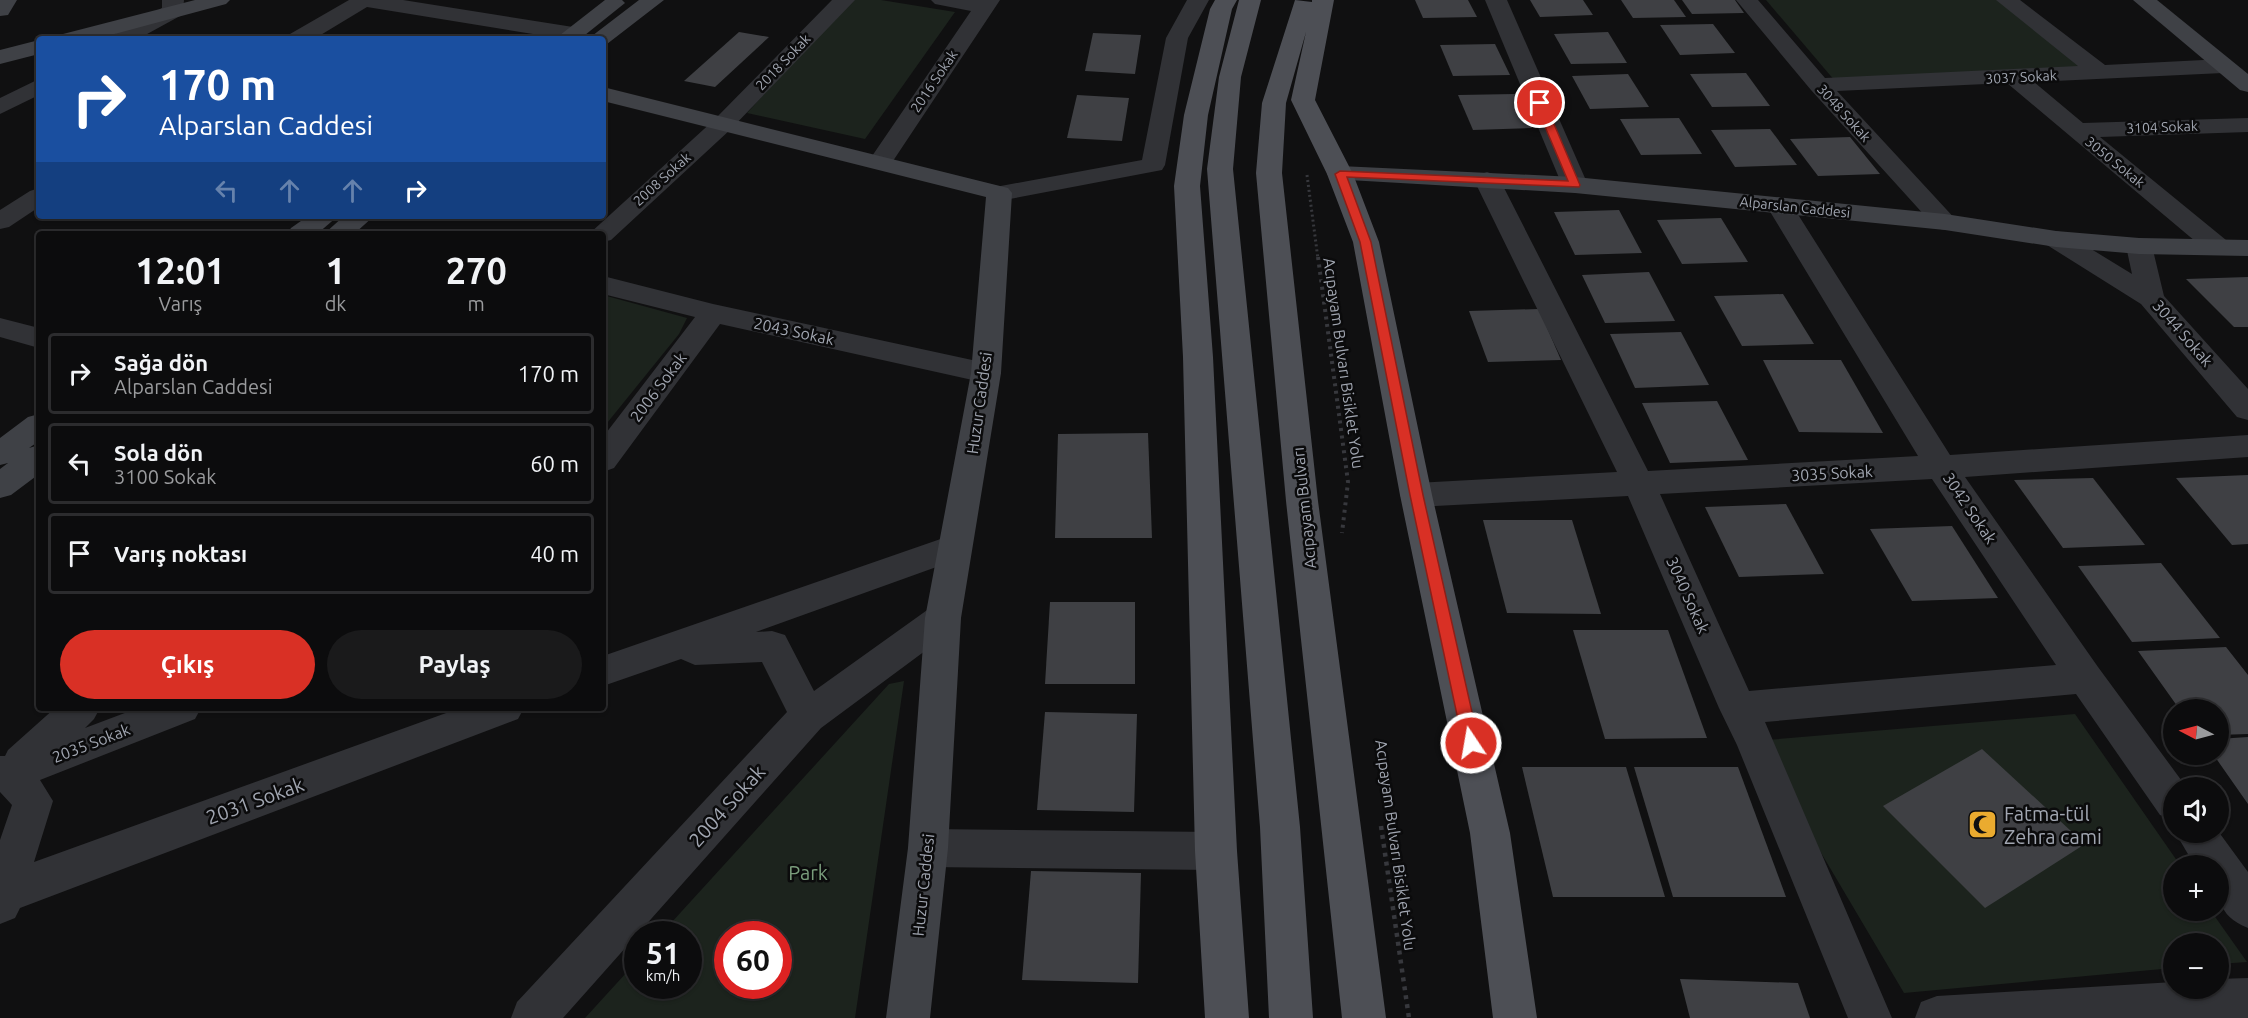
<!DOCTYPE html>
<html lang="tr">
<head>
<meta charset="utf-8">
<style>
	:root { --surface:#0c0c0d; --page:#1a1a1b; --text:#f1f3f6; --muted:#9a9b9d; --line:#2c2c2e; --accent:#d93025 }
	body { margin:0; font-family:Ubuntu,sans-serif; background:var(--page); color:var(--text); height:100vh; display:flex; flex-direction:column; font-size:22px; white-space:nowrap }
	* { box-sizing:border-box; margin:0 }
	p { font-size:20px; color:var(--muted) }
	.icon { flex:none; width:33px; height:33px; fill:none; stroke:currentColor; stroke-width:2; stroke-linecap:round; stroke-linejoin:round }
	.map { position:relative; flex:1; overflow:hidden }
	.details { position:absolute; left:36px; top:231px; width:570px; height:480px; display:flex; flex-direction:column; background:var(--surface); border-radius:6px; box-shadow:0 2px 4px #0004,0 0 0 2px var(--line) }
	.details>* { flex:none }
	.guide { position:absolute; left:36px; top:36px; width:570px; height:183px; border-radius:6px; box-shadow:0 2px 4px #0004,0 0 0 2px var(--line); background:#1a4fa0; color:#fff; overflow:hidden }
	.needle { width:39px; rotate:276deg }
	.controls { position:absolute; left:2163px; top:699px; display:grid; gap:12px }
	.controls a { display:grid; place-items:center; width:66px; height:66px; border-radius:50%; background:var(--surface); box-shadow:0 2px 4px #0004,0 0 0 2px var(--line); font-size:30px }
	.speed { position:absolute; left:624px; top:921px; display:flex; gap:12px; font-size:30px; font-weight:700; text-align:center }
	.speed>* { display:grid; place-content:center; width:78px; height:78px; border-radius:50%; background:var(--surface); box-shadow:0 2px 4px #0004,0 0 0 2px var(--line); line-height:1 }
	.speed small { font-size:15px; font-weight:400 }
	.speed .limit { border:9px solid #d22; background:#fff; color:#111 }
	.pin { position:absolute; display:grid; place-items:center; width:51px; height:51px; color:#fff; margin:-26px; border:3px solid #fff; border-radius:50%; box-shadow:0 2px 6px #0007 }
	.me { position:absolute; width:66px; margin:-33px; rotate:348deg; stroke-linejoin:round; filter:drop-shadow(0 0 4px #0008) }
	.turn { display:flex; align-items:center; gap:21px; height:126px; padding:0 24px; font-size:27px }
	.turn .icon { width:78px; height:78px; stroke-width:2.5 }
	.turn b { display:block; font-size:42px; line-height:51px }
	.lanes { display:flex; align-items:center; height:57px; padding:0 24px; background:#0003; justify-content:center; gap:30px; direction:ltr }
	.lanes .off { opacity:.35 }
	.eta { display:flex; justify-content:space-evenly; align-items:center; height:102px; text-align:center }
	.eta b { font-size:36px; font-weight:700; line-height:42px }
	.primary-button { display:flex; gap:12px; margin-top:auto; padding:12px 24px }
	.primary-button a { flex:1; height:69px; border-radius:36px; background:var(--accent); color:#fff; font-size:24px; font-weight:700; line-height:69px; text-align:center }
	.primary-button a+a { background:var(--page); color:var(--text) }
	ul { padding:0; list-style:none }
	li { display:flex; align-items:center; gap:18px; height:81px; margin:0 12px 9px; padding:0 12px; border:3px solid var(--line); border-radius:6px }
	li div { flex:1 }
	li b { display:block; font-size:22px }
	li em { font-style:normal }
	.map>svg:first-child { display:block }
	.green { fill:#1c231d; fill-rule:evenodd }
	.building { fill:#3f4044 }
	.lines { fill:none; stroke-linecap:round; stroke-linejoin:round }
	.path-far2 { stroke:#37383d; stroke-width:3; stroke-dasharray:2 3; stroke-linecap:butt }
	.path-far1 { stroke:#37383d; stroke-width:4; stroke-dasharray:3 4.5; stroke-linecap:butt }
	.path { stroke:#37383d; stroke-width:4.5; stroke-dasharray:4 5; stroke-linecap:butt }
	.street { fill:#313236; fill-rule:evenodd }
	.secondary { fill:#3f4146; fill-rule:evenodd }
	.primary { fill:#4d4f55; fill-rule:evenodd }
	.route { fill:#d93025; stroke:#8d1f18; stroke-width:1.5 }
	.labels { text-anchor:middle; stroke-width:5; stroke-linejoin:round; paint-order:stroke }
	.far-street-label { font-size:14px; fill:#a1a6b1; stroke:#0b0b0c }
	.street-label { font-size:16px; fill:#a1a6b1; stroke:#0b0b0c }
	.near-street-label { font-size:20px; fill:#a1a6b1; stroke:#0b0b0c }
	.near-poi-label { font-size:20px; fill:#a1a6b1; stroke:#0b0b0c; text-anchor:start }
	.near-park-label { font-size:20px; fill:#799c7b; stroke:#0b0b0c }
</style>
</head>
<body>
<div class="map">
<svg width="2248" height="1018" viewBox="0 0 2248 1018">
	<rect width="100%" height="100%" fill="#101011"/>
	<!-- green -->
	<g class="green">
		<path d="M 850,0 L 881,0 L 955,12 L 865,139 L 747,113 Z"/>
		<path d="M 1766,0 L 2002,0 L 2088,70 L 1835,81 Z"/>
		<path d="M 603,295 L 687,318 L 679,334 L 603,428 Z"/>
		<path d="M 904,681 L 855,1018 L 585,1018 L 637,961 L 638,986 L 688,986 L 688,934 L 661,934 L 889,684 ZM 728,934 L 778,934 L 778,986 L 728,986 Z"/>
		<path d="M 2075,714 L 2180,865 L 2174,866 L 2174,910 L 2211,911 L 2247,962 L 2219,964 L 2218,944 L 2174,944 L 2173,968 L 1904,993 L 1755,741 Z"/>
	</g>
	<!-- building -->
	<g class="building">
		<path d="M 1415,0 L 1468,0 L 1477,17 L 1423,18 Z"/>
		<path d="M 1530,0 L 1583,0 L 1593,15 L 1540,17 Z"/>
		<path d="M 1621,0 L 1674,0 L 1686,17 L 1633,18 Z"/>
		<path d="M 1682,0 L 1735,0 L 1744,13 L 1692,14 Z"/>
		<path d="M 1713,24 L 1735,53 L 1680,55 L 1660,25 Z"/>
		<path d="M 739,32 L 769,37 L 715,87 L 684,81 Z"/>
		<path d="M 1608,32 L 1627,63 L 1571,64 L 1554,34 Z"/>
		<path d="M 1093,33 L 1141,35 L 1135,74 L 1085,71 Z"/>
		<path d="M 1495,44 L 1510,75 L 1453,76 L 1440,45 Z"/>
		<path d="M 1746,73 L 1770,106 L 1712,107 L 1690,74 Z"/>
		<path d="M 1628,74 L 1649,107 L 1590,109 L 1572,76 Z"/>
		<path d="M 1515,94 L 1532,128 L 1473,130 L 1458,95 Z"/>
		<path d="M 1077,95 L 1129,98 L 1122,141 L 1067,138 Z"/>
		<path d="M 1679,118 L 1702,154 L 1641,155 L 1620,119 Z"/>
		<path d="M 1770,129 L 1797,165 L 1735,167 L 1711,130 Z"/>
		<path d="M 1850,137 L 1880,174 L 1818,176 L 1790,139 Z"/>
		<path d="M 1619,210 L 1642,253 L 1575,255 L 1554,212 Z"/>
		<path d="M 1721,218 L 1748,262 L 1682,264 L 1657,220 Z"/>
		<path d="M 1649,272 L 1675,321 L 1605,323 L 1582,275 Z"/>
		<path d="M 2248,277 L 2248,327 L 2234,327 L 2186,279 Z"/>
		<path d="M 1783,294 L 1814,344 L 1742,346 L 1714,296 Z"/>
		<path d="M 1539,309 L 1561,360 L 1488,362 L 1469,311 Z"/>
		<path d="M 1681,332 L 1709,385 L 1635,388 L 1610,334 Z"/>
		<path d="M 1763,360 L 1841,360 L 1883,433 L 1799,432 Z"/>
		<path d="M 1717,401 L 1748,460 L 1670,463 L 1642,403 Z"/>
		<path d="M 1148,433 L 1152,538 L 1055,538 L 1058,434 Z"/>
		<path d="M 2248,475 L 2248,544 L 2232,545 L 2176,478 Z"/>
		<path d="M 2093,478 L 2145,545 L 2063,548 L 2014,480 Z"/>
		<path d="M 1786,504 L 1824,574 L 1739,577 L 1705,507 Z"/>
		<path d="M 1483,520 L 1572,520 L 1601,614 L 1507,613 Z"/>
		<path d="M 1952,526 L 1998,598 L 1912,601 L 1870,529 Z"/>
		<path d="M 2161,563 L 2220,638 L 2132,642 L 2078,566 Z"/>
		<path d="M 1050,602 L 1135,602 L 1135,684 L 1045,684 Z"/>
		<path d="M 1573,630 L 1668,630 L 1707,738 L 1605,739 Z"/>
		<path d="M 2226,647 L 2248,675 L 2248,734 L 2218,735 L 2218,710 L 2180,710 L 2138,651 Z"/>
		<path d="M 1045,712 L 1137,714 L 1134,812 L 1037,810 Z"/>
		<path d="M 2248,737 L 2248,804 L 2213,754 L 2218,754 L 2218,739 Z"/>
		<path d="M 1982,749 L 2085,844 L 1985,908 L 1883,806 Z"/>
		<path d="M 1522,767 L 1626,767 L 1665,897 L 1553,897 Z"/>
		<path d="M 1634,767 L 1738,767 L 1786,897 L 1673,897 Z"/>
		<path d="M 1031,871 L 1141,873 L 1138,983 L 1022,980 Z"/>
		<path d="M 1680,979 L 1798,983 L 1810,1018 L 1690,1018 Z"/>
	</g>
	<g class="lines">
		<!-- path-far2 -->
		<path class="path-far2" d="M 1307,175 L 1318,259"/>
		<!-- path-far1 -->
		<path class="path-far1" d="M 1318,257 L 1348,482 L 1342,533"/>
		<!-- path -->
		<path class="path" d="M 1381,826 L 1409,1018"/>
		<!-- street -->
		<g class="street">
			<path d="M 162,0 L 184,0 L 183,11 L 180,16 L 138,39 L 111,39 L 114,34 L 162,8 Z"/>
			<path d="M 349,0 L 403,0 L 573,27 L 581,29 L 584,34 L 579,39 L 564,39 L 367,7 L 314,39 L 287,39 L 290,34 Z"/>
			<path d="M 832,0 L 855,0 L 731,129 L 611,240 L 603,242 L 603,234 L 589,234 L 715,119 Z"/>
			<path d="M 931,0 L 1000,0 L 889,167 L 880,169 L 871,167 L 868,162 L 971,11 L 935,4 Z"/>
			<path d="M 1187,0 L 1209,0 L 1188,38 L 1165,165 L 1162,170 L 999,201 L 990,198 L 986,193 L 990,188 L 1142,160 L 1166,38 Z"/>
			<path d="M 1485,0 L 1507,0 L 1588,185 L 1584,190 L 1575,193 L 1566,190 L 1562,185 Z"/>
			<path d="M 1736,0 L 1758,0 L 1825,78 L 2078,66 L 1996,0 L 2020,0 L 2105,65 L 2223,59 L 2231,61 L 2234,66 L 2231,71 L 2223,73 L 2034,82 L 2083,123 L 2248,118 L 2248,132 L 2100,137 L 2226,240 L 2230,246 L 2226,252 L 2217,254 L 2208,252 L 2007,83 L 1837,91 L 1958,222 L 1954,228 L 1945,230 L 1936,228 L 1811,90 Z"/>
			<path d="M 39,79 L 39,95 L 0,114 L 0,98 Z"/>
			<path d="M 1487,172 L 1496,175 L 1500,180 L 1648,471 L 1918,456 L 1766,205 L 1770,200 L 1779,197 L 1788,200 L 1792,205 L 1950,455 L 2248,435 L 2248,457 L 1965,477 L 2098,667 L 2187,788 L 2174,788 L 2174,820 L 2160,815 L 2076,694 L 1765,722 L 1892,1018 L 1848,1018 L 1737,745 L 1719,708 L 1628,496 L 1416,507 L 1404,504 L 1400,495 L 1404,486 L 1416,483 L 1617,472 L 1474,180 L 1478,175 ZM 1932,479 L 2056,665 L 1749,691 L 1660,494 Z"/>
			<path d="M 39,188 L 39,207 L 9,227 L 0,229 L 0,210 L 30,191 Z"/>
			<path d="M 2056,231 L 2065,233 L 2132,274 L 2126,246 L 2130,240 L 2139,238 L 2148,240 L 2152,246 L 2164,296 L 2248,389 L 2248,420 L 2237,417 L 2141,304 L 2047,245 L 2043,239 L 2047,233 Z"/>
			<path d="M 603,276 L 713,304 L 986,363 L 997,366 L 1001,373 L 997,380 L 986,383 L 720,324 L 614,468 L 603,472 L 603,437 L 695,317 L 603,294 Z"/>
			<path d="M 0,318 L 39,328 L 39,348 L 0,337 Z"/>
			<path d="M 955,534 L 967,538 L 972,547 L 967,556 L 756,632 L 772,631 L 785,635 L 814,691 L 930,608 L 943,604 L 956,608 L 961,618 L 956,628 L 821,728 L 563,1018 L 511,1018 L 517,1002 L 787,712 L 762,662 L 695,665 L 681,659 L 603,686 L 603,656 Z"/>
			<path d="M 55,708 L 100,708 L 94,719 L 85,728 L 138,708 L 201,708 L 195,719 L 40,780 L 53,801 L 34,862 L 460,708 L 524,708 L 518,719 L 20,908 L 15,918 L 0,924 L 0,840 L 12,805 L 0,792 L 0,756 L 5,756 L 8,750 Z"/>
			<path d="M 928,829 L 1216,832 L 1231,837 L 1237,851 L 1231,865 L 1216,870 L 928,867 L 914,862 L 908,848 L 914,834 Z"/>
			<path d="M 2218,831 L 2248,872 L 2248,928 C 2216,915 2218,896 2218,866 L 2195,866 L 2175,832 Z"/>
			<path d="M 2248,978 L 2248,1018 L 1915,1018 L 1921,1002 L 1937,996 L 2174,982 L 2174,988 L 2218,988 L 2218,979 Z"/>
		</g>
		<!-- secondary -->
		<g class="secondary">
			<path d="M 0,0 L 17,0 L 8,15 L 0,16 Z"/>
			<path d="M 195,0 L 230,0 L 226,4 L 96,39 L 60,39 L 63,34 Z"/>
			<path d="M 605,0 L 622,0 L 625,3 L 580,39 L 555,39 Z"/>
			<path d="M 639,0 L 664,0 L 607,44 L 603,45 L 603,39 L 588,39 Z"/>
			<path d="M 2133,0 L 2157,0 L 2248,74 L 2248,92 L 2240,90 Z"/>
			<path d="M 39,40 L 39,54 L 0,64 L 0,50 Z"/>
			<path d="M 603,87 L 1008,188 L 1012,193 L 1001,373 L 961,618 L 948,848 L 930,1018 L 886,1018 L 908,848 L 925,618 L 971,373 L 986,197 L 603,101 Z"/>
			<path d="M 1340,166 L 1575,177 L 1945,214 L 2056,231 L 2139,238 L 2248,240 L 2248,256 L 2139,254 L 2056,247 L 1945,230 L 1575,193 L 1331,179 L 1327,174 L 1331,169 Z"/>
			<path d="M 308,216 L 338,216 L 317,234 L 287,234 L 291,228 Z"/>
			<path d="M 344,216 L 374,216 L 354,234 L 324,234 Z"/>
			<path d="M 39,414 L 39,441 L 29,448 L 39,445 L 39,474 L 11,495 L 0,498 L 0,469 L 8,463 L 0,465 L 0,438 L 28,417 Z"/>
		</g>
		<!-- primary -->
		<g class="primary">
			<path d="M 1215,0 L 1237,0 L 1232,9 L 1208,115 L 1200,186 L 1213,357 L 1237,851 L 1249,1018 L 1205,1018 L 1195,851 L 1183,357 L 1174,186 L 1184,115 L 1210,9 Z"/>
			<path d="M 1239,0 L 1261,0 L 1241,77 L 1233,169 L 1300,827 L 1313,1018 L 1269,1018 L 1260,827 L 1207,169 L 1219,77 Z"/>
			<path d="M 1295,0 L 1312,2 L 1312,0 L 1334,0 L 1315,100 L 1353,174 L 1379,242 L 1432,495 L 1510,833 L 1537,1018 L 1493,1018 L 1470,833 L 1400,495 L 1353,242 L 1327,174 L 1291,100 L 1306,32 L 1286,103 L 1282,173 L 1318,501 L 1386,1018 L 1342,1018 L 1286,501 L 1256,173 L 1262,103 Z"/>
		</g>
	</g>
	<!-- route -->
	<path class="route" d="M 1540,100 L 1545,103 L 1580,185 L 1579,187 L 1347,177 L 1371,242 L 1423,495 L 1479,743 L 1476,748 L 1471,750 L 1465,748 L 1463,743 L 1410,495 L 1360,242 L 1335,174 L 1340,171 L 1568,181 L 1535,103 Z"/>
	<!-- icons -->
	<defs>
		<symbol id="mosque-square" viewBox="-11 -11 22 22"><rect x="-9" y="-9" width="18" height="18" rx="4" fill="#eaab2f" stroke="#0b0b0c"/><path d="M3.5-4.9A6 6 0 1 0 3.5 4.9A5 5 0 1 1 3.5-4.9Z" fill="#111"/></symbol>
	</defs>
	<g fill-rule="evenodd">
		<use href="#mosque-square" x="1966" y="808" width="33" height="33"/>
	</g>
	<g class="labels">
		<!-- far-street labels -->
		<g class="far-street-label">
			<text transform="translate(783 62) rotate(-46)" y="5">2018 Sokak</text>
			<text transform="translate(2021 77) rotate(-3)" y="5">3037 Sokak</text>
			<text transform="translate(934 81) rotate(-56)" y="5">2016 Sokak</text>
			<text transform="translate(1844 113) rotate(48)" y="5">3048 Sokak</text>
			<text transform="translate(2162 127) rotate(-2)" y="5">3104 Sokak</text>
			<text transform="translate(2115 162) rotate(39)" y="5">3050 Sokak</text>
			<text transform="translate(662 179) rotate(-42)" y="5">2008 Sokak</text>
			<text transform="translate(1795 207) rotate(6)" y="5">Alparslan Caddesi</text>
		</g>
		<!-- street labels -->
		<g class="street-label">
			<text transform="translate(794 331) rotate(12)" y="6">2043 Sokak</text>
			<text transform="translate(2183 333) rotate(49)" y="6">3044 Sokak</text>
			<text transform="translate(1344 363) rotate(82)" y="6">Acıpayam Bulvarı Bisiklet Yolu</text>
			<text transform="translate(658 387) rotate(-53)" y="6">2006 Sokak</text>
			<text transform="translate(979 403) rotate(-82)" y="6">Huzur Caddesi</text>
			<text transform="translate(1832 473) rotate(-3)" y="6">3035 Sokak</text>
			<text transform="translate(1304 508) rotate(-96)" y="6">Acıpayam Bulvarı</text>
			<text transform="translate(1970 508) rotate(56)" y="6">3042 Sokak</text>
			<text transform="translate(1688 595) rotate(66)" y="6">3040 Sokak</text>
			<text transform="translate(91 743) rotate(-21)" y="6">2035 Sokak</text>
			<text transform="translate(1396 845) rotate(82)" y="6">Acıpayam Bulvarı Bisiklet Yolu</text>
			<text transform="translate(923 885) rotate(-84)" y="6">Huzur Caddesi</text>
		</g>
		<!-- near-street labels -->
		<g class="near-street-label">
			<text transform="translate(255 801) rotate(-20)" y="7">2031 Sokak</text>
			<text transform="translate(727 806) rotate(-48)" y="7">2004 Sokak</text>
		</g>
		<!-- near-poi labels -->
		<g class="near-poi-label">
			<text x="2004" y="821">Fatma-tül<tspan x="2004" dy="23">Zehra cami</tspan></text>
		</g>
		<!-- near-park labels -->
		<g class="near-park-label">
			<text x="808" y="880">Park</text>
		</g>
	</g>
</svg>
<div class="controls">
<a><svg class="needle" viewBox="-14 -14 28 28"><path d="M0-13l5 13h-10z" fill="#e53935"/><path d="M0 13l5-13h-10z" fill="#9a9b9d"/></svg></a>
<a><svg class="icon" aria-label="sound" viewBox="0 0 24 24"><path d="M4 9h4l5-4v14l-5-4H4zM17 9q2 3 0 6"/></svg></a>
<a>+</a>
<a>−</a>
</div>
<div class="speed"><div>51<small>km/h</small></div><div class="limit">60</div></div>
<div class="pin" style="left:1540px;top:103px;background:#d93025"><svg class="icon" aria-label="arrive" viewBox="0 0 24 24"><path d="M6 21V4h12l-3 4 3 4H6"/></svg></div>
<svg class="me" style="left:1471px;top:743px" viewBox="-20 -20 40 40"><circle r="17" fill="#d93025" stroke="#fff" stroke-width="3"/><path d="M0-11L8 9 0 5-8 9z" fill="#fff"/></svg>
<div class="guide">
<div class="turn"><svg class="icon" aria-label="right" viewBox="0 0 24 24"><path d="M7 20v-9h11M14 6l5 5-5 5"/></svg><div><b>170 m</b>Alparslan Caddesi</div></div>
<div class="lanes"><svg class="icon off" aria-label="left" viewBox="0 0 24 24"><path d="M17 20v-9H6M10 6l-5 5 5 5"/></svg><svg class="icon off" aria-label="ahead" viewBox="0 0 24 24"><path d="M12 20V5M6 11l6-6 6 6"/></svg><svg class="icon off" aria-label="ahead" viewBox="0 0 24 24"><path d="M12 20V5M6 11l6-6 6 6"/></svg><svg class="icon" aria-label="right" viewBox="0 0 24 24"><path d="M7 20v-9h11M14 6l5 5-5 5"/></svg></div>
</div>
<section class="details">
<div class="eta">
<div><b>12:01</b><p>Varış</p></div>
<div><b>1</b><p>dk</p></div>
<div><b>270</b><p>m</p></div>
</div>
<ul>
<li><svg class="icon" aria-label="right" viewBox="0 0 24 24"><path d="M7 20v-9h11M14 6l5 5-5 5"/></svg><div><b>Sağa dön</b><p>Alparslan Caddesi</p></div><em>170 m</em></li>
<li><svg class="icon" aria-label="left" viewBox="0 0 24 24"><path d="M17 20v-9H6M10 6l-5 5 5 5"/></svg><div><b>Sola dön</b><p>3100 Sokak</p></div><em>60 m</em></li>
<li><svg class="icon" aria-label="arrive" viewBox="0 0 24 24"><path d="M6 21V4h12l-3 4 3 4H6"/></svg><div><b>Varış noktası</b></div><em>40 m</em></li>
</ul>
<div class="primary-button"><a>Çıkış</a><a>Paylaş</a></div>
</section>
</div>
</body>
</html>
